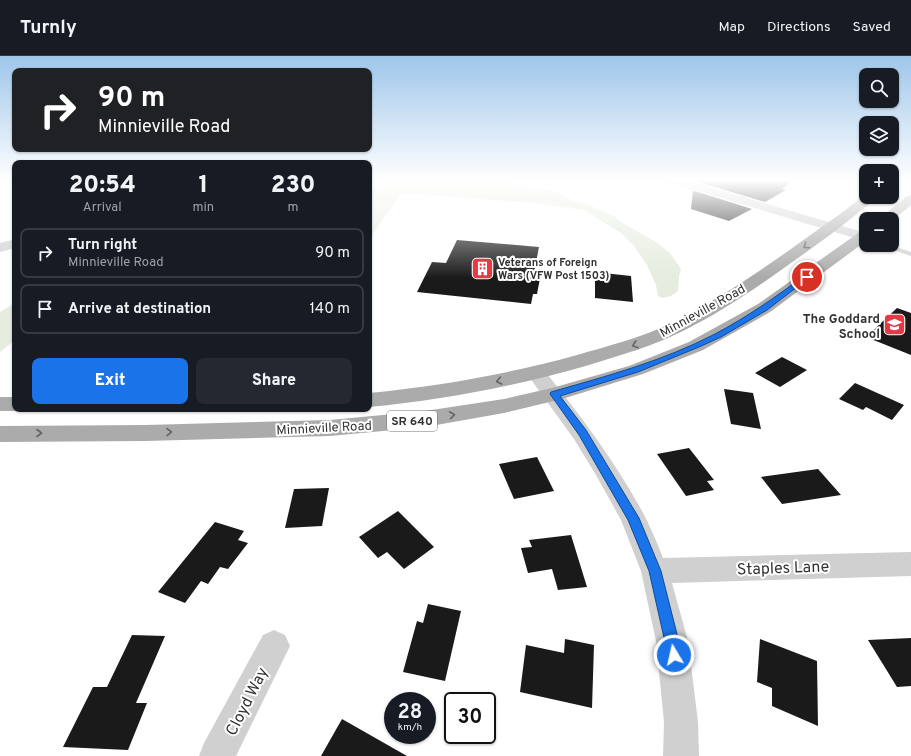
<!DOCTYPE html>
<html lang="en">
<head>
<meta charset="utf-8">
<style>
	:root { --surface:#171b24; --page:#242831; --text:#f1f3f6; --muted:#9ea1a6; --line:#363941; --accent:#1a73e8 }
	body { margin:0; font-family:Overpass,sans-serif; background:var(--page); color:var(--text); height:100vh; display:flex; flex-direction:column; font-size:15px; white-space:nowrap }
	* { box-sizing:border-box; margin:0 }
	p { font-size:13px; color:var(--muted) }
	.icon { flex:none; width:22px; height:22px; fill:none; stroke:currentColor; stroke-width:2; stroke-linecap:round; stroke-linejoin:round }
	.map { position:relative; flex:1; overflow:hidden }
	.drawer { position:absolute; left:12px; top:104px; width:360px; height:252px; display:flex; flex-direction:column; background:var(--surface); border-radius:8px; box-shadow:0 1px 3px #0004 }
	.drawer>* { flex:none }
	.banner { position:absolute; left:12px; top:12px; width:360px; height:84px; border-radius:8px; box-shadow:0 1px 3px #0004; background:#202124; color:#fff; overflow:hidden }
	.buttons { position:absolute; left:859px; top:12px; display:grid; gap:8px }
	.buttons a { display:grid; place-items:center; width:40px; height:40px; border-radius:8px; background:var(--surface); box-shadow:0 1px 3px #0004; font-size:20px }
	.speed { position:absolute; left:384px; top:636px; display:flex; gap:8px; font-size:20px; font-weight:700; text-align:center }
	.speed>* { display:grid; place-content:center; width:52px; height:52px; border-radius:50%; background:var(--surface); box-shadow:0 1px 3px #0004; line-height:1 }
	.speed small { font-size:10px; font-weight:400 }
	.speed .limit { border:2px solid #111; border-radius:6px; background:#fff; color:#111 }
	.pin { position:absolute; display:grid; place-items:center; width:34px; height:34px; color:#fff; margin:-17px; border:2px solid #fff; border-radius:50%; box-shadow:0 1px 4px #0007 }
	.me { position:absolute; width:44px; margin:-22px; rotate:351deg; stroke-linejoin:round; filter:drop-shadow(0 0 3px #0008) }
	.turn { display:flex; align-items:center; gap:14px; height:84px; padding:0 20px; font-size:18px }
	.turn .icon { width:52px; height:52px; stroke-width:2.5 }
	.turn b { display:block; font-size:28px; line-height:34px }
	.eta { display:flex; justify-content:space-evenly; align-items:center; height:68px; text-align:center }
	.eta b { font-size:24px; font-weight:800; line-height:28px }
	.action { display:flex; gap:8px; margin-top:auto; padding:8px 20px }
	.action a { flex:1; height:46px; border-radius:8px; background:var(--accent); color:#fff; font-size:16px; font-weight:800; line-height:46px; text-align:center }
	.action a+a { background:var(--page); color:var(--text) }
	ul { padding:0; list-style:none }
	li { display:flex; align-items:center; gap:12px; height:50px; margin:0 8px 6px; padding:0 12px; border:2px solid var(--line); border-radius:8px }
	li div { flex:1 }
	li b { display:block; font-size:15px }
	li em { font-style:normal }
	header { display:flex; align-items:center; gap:24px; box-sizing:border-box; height:56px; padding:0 20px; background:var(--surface); border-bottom:1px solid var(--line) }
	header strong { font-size:19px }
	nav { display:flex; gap:22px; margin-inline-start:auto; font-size:14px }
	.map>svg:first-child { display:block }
	.green { fill:#e6ecdf }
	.building { fill:#1a1a1a }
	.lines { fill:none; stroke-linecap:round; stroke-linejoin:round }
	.service { fill:#d0d0d0; fill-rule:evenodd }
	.minor { fill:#d0d0d0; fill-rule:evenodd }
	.primary { fill:#ababab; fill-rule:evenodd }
	.oneway { stroke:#636363 }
	.route { fill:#1a73e8; stroke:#114b97 }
	.labels { text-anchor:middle; stroke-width:4; stroke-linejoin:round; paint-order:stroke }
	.far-poi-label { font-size:11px; font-weight:bold; fill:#333; stroke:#fff; text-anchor:start }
	.shield { fill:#fff; stroke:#707070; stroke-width:1 }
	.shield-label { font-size:12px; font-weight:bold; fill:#333 }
	.street-label { font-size:13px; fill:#333; stroke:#fff }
	.poi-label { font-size:13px; font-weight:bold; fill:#333; stroke:#fff; text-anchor:end }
	.near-street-label { font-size:16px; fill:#333; stroke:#fff }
</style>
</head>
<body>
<header>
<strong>Turnly</strong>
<nav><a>Map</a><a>Directions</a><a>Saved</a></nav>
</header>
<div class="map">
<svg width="911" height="700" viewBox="0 0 911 700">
	<rect width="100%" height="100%" fill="#fff"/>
	<!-- green -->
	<g class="green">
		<path d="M 400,124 L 463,124 L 505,127 L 541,131 L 554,135 L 574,145 L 589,149 L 614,160 L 619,165 L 656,186 L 670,197 L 681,213 L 679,220 L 678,235 L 671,240 L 662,242 L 658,240 L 656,229 L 647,209 L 634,190 L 621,177 L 584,154 L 534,147 L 402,137 L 369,183 L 369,133 L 380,131 L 382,128 Z"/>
		<path d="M 15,247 L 15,284 L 0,296 L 0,256 Z"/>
	</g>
	<!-- building -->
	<g class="building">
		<path d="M 695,124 L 793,124 L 782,133 L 786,134 L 765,146 L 695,125 Z"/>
		<path d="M 693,135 L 698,136 L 752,153 L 729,165 L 691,153 Z"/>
		<path d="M 457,184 L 539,191 L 534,217 L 541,217 L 537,238 L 533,238 L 531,248 L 417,236 L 432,206 L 446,207 Z"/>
		<path d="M 595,216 L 631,220 L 633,246 L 595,242 Z"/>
		<path d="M 897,252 L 911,257 L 911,299 L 866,281 Z"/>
		<path d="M 782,301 L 807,314 L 780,331 L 755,317 Z"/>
		<path d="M 855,327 L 904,349 L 892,364 L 866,351 L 863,354 L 839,343 Z"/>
		<path d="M 724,333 L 753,337 L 761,373 L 731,368 Z"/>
		<path d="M 689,392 L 714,424 L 707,425 L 714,434 L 686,440 L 657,398 Z"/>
		<path d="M 537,401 L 554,435 L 514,443 L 499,408 Z"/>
		<path d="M 818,413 L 841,439 L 782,448 L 761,421 Z"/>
		<path d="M 329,432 L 322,470 L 285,472 L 294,433 Z"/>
		<path d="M 398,455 L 434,491 L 404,513 L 387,496 L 378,502 L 359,481 Z"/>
		<path d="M 215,466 L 244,475 L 238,484 L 248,487 L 228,513 L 220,511 L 208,528 L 201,525 L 185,547 L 158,536 Z"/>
		<path d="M 571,479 L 587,531 L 558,534 L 552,513 L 528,517 L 521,492 L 532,491 L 529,484 Z"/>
		<path d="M 428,548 L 461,555 L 445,625 L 403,616 L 417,565 L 423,567 Z"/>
		<path d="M 132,579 L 165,580 L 136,647 L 147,647 L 128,694 L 63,691 L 93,631 L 107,631 Z"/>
		<path d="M 911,582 L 911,630 L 897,631 L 868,584 Z"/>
		<path d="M 565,583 L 594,589 L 592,652 L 520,636 L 526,589 L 564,597 Z"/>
		<path d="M 760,583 L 817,605 L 818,670 L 772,650 L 772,632 L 757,626 Z"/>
		<path d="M 342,663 L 407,700 L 321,700 Z"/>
	</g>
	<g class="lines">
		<!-- service -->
		<path class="service" d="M 878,189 L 890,189 L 911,196 L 911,200 Z"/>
		<!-- minor -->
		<g class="minor">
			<path d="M 663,124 L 683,124 L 706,130 L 866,177 L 866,183 L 858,183 L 698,135 L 665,126 Z"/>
			<path d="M 15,183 L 15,192 L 0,196 L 0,187 Z"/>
			<path d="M 537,312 L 544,314 C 580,359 614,404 642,455 C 650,470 657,486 663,502 L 911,496 L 911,520 L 672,527 L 688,585 L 698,666 L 699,700 L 663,700 L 664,666 L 656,585 L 641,515 L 621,464 L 596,419 L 574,383 L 527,318 L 530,314 Z"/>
			<path d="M 274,574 L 285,579 L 290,590 L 236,700 L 199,700 L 204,687 L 263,579 Z"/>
		</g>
		<!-- primary -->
		<g class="primary">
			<path d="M 892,124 L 901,124 L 896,129 L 892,130 Z"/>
			<path d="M 866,138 L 866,141 L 876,141 C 872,147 864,152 858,157 C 841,171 823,184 805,197 C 766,225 726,254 683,275 C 653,290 621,299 589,309 C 516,330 444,344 369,351 L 369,337 C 440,330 509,318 577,299 C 609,290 642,281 672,267 C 727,239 779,202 830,165 C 842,157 854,147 866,138 Z"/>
			<path d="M 911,139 L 911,149 L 892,165 L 892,163 L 879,163 L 907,140 Z"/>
			<path d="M 866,174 L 866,185 L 770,256 L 703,294 L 643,318 L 562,343 L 504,357 L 425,371 L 330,380 L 145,385 L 0,386 L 0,370 L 145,369 L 330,364 L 425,355 L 504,343 L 552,332 L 629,310 L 689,286 L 758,248 L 861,175 Z"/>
			<path d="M 0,341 L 15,341 L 15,353 L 23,353 L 15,355 L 0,355 Z"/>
		</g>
	</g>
	<!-- one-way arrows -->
	<defs><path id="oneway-chevron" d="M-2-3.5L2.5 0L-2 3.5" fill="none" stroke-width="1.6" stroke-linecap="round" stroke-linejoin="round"/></defs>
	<g class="oneway">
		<use href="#oneway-chevron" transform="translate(806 190) rotate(146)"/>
		<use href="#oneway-chevron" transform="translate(635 289) rotate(161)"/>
		<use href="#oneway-chevron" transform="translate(499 325) rotate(169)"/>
		<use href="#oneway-chevron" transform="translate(452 359) rotate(-8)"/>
		<use href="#oneway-chevron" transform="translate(169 376) rotate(-1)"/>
		<use href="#oneway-chevron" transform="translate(39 377)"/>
	</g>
	<!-- sky -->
	<linearGradient id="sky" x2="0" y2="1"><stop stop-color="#9ec6ea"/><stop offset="0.56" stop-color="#fff"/><stop offset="1" stop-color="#fff" stop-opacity="0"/></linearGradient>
	<rect width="911" height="222" fill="url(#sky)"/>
	<!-- route -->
	<path class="route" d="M 805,219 L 810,221 L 767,254 L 721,281 L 699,291 L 638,316 L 560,340 L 586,374 L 639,462 L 661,515 L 679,586 L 681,599 L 679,604 L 674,606 L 669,604 L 649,515 L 628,464 L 579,379 L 550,338 L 551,336 C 607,320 663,305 715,278 C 747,261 776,241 805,219 Z"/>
	<!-- icons -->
	<defs>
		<symbol id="building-square" viewBox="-11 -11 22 22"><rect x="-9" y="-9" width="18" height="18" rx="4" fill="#e63946" stroke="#fff"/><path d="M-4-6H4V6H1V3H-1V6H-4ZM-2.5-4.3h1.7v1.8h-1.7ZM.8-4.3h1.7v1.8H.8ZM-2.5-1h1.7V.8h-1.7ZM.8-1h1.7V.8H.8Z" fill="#fff"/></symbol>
		<symbol id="school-square" viewBox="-11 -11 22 22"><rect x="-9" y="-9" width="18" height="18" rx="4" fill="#e63946" stroke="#fff"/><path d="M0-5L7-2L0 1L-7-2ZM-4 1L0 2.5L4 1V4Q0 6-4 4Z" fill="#fff"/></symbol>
	</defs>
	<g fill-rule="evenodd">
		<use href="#building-square" x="470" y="200" width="25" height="25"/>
		<use href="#school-square" x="882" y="256" width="25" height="25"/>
	</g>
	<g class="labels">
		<!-- far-poi labels -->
		<g class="far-poi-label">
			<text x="498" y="210">Veterans of Foreign<tspan x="498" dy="13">Wars (VFW Post 1503)</tspan></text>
		</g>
		<!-- shield labels -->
		<rect class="shield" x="387" y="355" width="50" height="20" rx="3"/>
		<g class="shield-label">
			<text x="412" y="369">SR 640</text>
		</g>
		<!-- street labels -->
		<g class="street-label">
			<text transform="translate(702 254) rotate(-29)" y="5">Minnieville Road</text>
			<text transform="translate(324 371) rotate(-3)" y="5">Minnieville Road</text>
		</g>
		<!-- poi labels -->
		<g class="poi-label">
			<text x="880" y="267">The Goddard<tspan x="880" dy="15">School</tspan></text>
		</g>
		<!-- near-street labels -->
		<g class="near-street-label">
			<text transform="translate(783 511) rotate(-2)" y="6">Staples Lane</text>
			<text transform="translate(246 645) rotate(-63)" y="6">Cloyd Way</text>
		</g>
	</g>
</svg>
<div class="buttons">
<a><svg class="icon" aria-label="search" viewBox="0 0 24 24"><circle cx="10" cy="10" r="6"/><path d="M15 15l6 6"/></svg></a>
<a><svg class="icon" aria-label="layers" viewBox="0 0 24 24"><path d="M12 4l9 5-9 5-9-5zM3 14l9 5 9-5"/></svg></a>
<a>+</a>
<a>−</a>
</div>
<div class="speed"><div>28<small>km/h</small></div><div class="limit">30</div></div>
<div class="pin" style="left:807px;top:221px;background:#d93025"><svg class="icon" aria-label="arrive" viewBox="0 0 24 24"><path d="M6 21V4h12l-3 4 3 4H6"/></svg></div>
<svg class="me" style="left:674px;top:599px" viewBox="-20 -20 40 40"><circle r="17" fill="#1a73e8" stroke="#fff" stroke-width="3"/><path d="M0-11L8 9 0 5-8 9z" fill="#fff"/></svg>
<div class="banner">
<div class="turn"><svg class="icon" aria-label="right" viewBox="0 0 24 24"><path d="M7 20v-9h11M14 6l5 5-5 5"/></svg><div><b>90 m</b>Minnieville Road</div></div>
</div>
<section class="drawer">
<div class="eta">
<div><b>20:54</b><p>Arrival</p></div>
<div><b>1</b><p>min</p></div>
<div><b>230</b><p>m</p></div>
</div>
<ul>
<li><svg class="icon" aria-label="right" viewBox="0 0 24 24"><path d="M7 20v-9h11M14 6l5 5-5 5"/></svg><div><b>Turn right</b><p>Minnieville Road</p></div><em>90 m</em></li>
<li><svg class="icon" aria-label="arrive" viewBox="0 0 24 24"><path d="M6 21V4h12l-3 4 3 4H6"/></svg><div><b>Arrive at destination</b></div><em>140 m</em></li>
</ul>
<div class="action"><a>Exit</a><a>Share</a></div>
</section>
</div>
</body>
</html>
